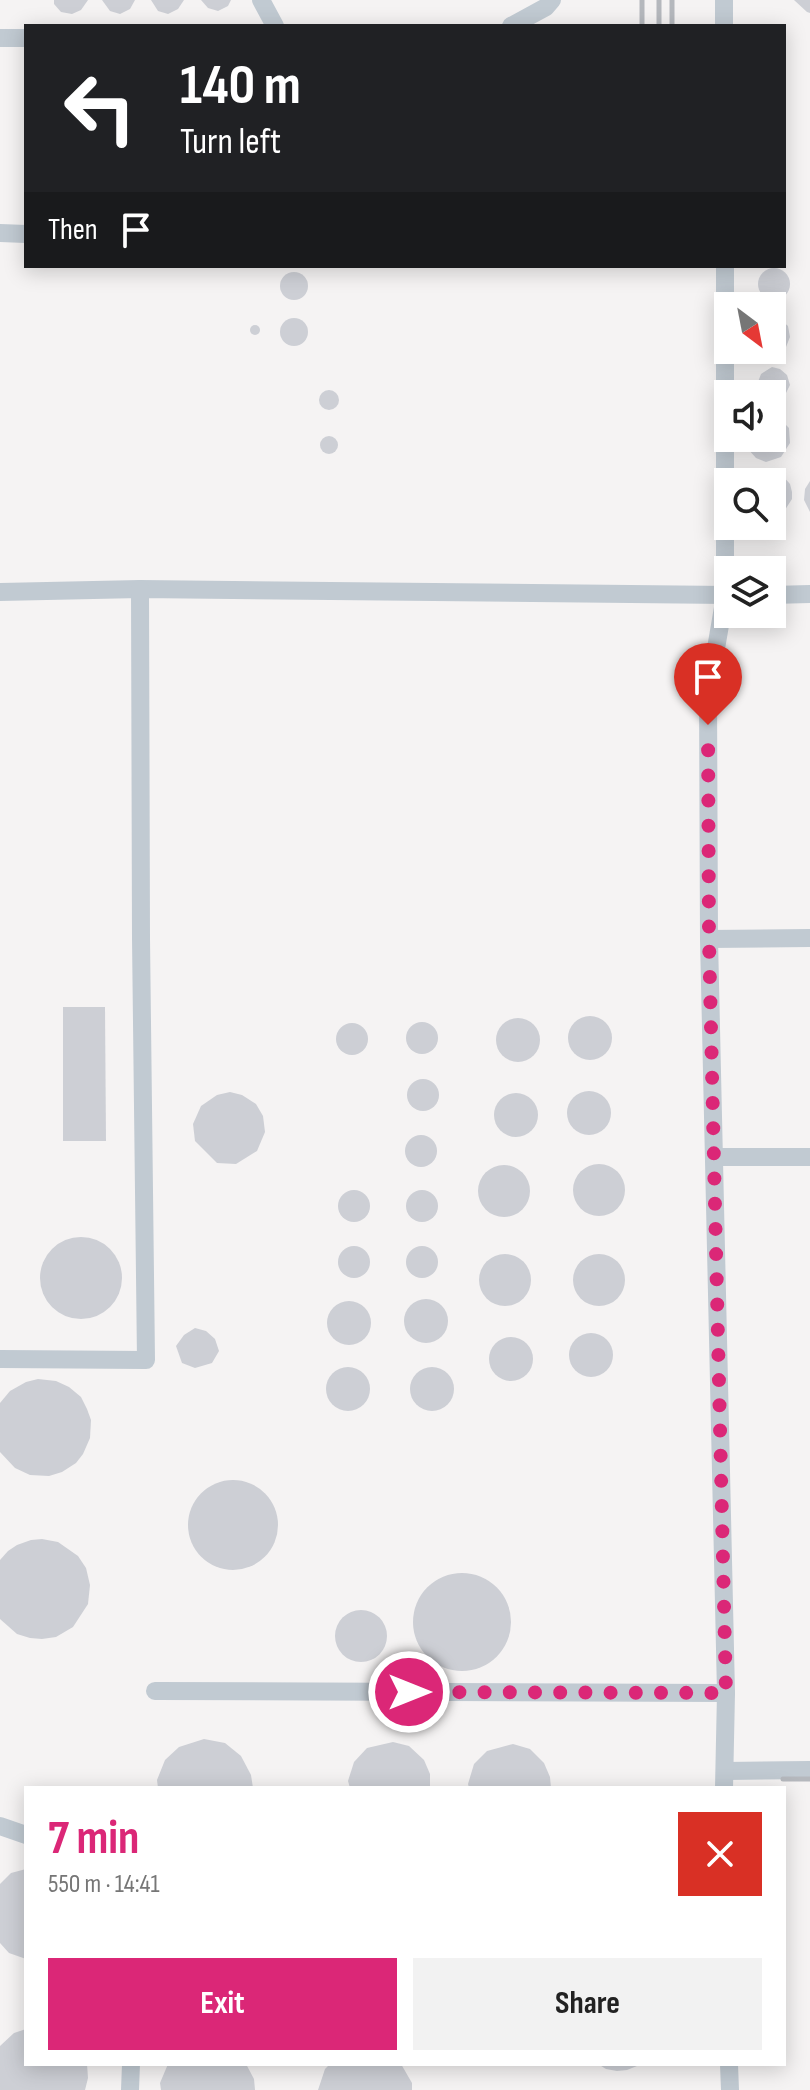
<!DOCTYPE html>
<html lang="en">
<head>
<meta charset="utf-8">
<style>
	:root { --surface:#fff; --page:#f2f2f2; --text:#222; --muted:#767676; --accent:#db2777 }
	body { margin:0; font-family:"Sofia Sans Condensed",sans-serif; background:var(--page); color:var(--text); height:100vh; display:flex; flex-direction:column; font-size:30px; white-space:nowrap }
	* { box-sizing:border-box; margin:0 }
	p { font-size:26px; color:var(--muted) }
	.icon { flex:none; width:44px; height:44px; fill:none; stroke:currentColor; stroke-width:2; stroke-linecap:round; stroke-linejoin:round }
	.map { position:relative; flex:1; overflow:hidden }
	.side { position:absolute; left:24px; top:1786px; width:762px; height:280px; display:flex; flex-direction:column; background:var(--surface); border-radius:0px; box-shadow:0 4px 20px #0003 }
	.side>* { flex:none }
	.hud { position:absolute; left:24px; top:24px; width:762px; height:244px; border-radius:0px; box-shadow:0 4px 20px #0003; background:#202124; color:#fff; overflow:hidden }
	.needle { width:52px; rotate:148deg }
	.buttons { position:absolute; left:714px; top:292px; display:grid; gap:16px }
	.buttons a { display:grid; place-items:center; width:72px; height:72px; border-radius:0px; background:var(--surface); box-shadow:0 4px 20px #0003; font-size:40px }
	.pin { position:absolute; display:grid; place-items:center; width:68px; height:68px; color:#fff; margin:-82px -34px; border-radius:50% 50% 50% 0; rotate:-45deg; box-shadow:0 0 8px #0007 }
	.pin .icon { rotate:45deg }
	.me { position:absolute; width:88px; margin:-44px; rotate:90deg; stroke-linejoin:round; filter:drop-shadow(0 0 6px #0008) }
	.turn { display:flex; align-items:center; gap:28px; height:168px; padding:0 24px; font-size:36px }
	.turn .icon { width:104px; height:104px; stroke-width:2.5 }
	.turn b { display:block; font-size:56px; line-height:68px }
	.then { display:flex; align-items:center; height:76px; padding:0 24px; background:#0003; gap:16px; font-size:30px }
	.round { display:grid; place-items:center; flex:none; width:84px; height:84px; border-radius:0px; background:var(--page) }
	.overview { display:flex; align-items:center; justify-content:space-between; height:136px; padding:0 24px }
	h1 { font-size:48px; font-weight:700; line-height:60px; color:var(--accent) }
	.button { display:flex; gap:16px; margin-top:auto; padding:16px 24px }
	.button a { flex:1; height:92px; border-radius:0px; background:var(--accent); color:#fff; font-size:32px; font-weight:700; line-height:92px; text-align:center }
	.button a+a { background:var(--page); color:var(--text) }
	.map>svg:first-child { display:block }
	.building { fill:#cdcfd5 }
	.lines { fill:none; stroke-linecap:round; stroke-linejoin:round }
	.minor { stroke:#c1cad2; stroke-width:18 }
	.rail { stroke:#b5b8bd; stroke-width:5 }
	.route { stroke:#db2777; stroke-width:14; stroke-dasharray:0 25.2 }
</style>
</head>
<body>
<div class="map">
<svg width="810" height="2090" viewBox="0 0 810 2090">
	<rect width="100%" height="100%" fill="#f5f3f3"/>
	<!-- building -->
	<g class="building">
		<path d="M 54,0 L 88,0 L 81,10 L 72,14 L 61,12 L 54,4 Z"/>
		<path d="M 102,0 L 135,0 L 130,9 L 120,14 L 110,11 Z"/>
		<path d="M 151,0 L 184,0 L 178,9 L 168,14 L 158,11 Z"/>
		<path d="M 201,0 L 231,0 L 228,6 L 218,11 L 208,8 Z"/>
		<path d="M 794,0 L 810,0 L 810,13 L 807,12 Z"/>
		<circle cx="774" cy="284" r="16"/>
		<circle cx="294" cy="286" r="14"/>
		<circle cx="294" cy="332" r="14"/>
		<path d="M 772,319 L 781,320 L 788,326 L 790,337 L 786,347 L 776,351 L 772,351 Z"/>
		<circle cx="255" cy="330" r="5"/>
		<path d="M 772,367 L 780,369 L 787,375 L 790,385 L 785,395 L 775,400 L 772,399 L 772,394 L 762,394 L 758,382 L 761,374 Z"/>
		<circle cx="329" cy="400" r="10"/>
		<path d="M 772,416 L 781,420 L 789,428 L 790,443 L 781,457 L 766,462 L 756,458 L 748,449 L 746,438 L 772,438 Z"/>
		<circle cx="329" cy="445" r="9"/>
		<path d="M 774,472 L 782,475 L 790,484 L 792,492 L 792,499 L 783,513 L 772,516 L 772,482 L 751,482 L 761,473 Z"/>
		<path d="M 810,481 L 810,512 L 804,500 L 805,489 Z"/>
		<path d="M 63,1007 L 105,1007 L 106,1141 L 63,1141 Z"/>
		<circle cx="590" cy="1038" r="22"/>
		<circle cx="518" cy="1040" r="22"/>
		<circle cx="422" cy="1038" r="16"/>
		<circle cx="352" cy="1039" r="16"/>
		<circle cx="423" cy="1095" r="16"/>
		<circle cx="589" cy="1113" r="22"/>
		<path d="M 230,1092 L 242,1095 L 256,1104 L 263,1116 L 265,1132 L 257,1151 L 236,1164 L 217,1163 L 195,1141 L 193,1124 L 201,1106 L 217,1095 Z"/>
		<circle cx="516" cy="1115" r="22"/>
		<circle cx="421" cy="1151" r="16"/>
		<circle cx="599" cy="1190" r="26"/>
		<circle cx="504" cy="1191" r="26"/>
		<circle cx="354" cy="1206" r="16"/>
		<circle cx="422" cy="1206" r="16"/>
		<circle cx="81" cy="1278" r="41"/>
		<circle cx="422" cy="1262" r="16"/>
		<circle cx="354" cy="1262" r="16"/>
		<circle cx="505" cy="1280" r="26"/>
		<circle cx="599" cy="1280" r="26"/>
		<circle cx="426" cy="1321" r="22"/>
		<circle cx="349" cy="1323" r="22"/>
		<path d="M 195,1328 L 206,1331 L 215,1339 L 219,1351 L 212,1363 L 195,1368 L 182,1363 L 176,1346 L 184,1335 Z"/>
		<circle cx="591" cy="1355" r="22"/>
		<circle cx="511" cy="1359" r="22"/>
		<circle cx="348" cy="1389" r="22"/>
		<circle cx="432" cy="1389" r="22"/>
		<path d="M 38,1379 L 56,1381 L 69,1387 L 81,1397 L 87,1409 L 91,1420 L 90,1438 L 83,1454 L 76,1463 L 62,1472 L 49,1476 L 30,1475 L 15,1468 L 0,1452 L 0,1403 L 10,1391 L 26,1382 Z"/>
		<circle cx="233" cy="1525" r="45"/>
		<path d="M 42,1539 L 58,1542 L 78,1556 L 86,1568 L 90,1585 L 88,1604 L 73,1627 L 56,1637 L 42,1639 L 30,1638 L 17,1634 L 0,1619 L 0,1560 L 8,1551 L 17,1545 L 31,1540 Z"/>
		<circle cx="462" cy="1622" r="49"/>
		<circle cx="361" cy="1636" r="26"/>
		<path d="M 204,1739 L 225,1743 L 241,1756 L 251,1775 L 253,1788 L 158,1788 L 157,1780 L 165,1760 L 179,1747 Z"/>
		<path d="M 393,1742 L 409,1746 L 424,1760 L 430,1774 L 430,1788 L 350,1788 L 348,1781 L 354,1762 L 367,1748 Z"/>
		<path d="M 513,1744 L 530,1749 L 544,1763 L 550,1777 L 551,1788 L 469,1788 L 468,1784 L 474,1764 L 487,1751 Z"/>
		<path d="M 26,1869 L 26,1959 L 9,1953 L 0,1943 L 0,1884 L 11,1873 Z"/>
		<path d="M 26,2029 L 26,2064 L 87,2064 L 88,2078 L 85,2090 L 0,2090 L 0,2046 L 14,2033 Z"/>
		<path d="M 168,2064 L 246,2064 L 254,2079 L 255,2090 L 161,2090 L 160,2083 Z"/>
		<path d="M 330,2064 L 401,2064 L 412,2083 L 412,2090 L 318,2090 L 325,2069 Z"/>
		<path d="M 598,2064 L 642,2064 L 627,2070 L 617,2071 L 606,2069 Z"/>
	</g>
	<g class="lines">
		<!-- minor -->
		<g class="minor">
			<path d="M 261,0 L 275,26"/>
			<path d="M 724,0 L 724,26"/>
			<path d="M 511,26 L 546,7 L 552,0"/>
			<path d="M 0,38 L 26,38"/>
			<path d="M 0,233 L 26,234"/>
			<path d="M 0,592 L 140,589 L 728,595"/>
			<path d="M 772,595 L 810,594"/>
			<path d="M 709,939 L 810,938"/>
			<path d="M 714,1157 L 810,1157"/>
			<path d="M 0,1359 L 146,1360 L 141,938 L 140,589"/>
			<path d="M 155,1691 L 726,1693"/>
			<path d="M 725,1771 L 810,1770"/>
			<path d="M 724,1788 L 726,1693 L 709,939 L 708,695 L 725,596 L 725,266"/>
			<path d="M 0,1826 L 26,1835"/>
			<path d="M 729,2064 L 730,2090"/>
			<path d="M 130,2090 L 131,2064"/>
		</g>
		<!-- rail -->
		<g class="rail">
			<path d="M 659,0 L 659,26"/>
			<path d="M 672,0 L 672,26"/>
			<path d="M 642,26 L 642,0"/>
			<path d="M 783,1779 L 810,1779"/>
		</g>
	</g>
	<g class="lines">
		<!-- route -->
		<path class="route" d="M 409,1692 L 726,1693 L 709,939 L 708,725"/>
	</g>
</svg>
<div class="buttons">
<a><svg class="needle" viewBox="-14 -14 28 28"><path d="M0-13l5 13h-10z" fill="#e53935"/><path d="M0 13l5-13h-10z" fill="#767676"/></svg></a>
<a><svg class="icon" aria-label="sound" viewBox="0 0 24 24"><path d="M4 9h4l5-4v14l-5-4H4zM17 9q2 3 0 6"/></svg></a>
<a><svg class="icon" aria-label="search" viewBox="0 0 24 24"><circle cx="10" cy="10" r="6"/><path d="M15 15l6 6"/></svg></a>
<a><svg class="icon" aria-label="layers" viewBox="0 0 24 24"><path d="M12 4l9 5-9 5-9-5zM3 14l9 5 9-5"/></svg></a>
</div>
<div class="pin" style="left:708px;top:725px;background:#d93025"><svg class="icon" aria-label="arrive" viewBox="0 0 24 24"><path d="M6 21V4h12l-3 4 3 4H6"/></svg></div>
<svg class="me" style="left:409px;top:1692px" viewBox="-20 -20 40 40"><circle r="17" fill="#db2777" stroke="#fff" stroke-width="3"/><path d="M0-11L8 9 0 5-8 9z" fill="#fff"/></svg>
<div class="hud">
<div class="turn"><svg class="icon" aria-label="left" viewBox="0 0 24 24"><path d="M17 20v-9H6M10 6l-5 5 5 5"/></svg><div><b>140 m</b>Turn left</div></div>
<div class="then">Then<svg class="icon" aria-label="arrive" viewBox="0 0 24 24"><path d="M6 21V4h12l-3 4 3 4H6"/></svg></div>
</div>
<section class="side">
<div class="overview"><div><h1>7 min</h1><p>550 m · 14:41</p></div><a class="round" style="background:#d93025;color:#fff"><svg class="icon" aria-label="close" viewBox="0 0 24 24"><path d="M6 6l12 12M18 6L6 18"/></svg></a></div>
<div class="button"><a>Exit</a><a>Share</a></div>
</section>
</div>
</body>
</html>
